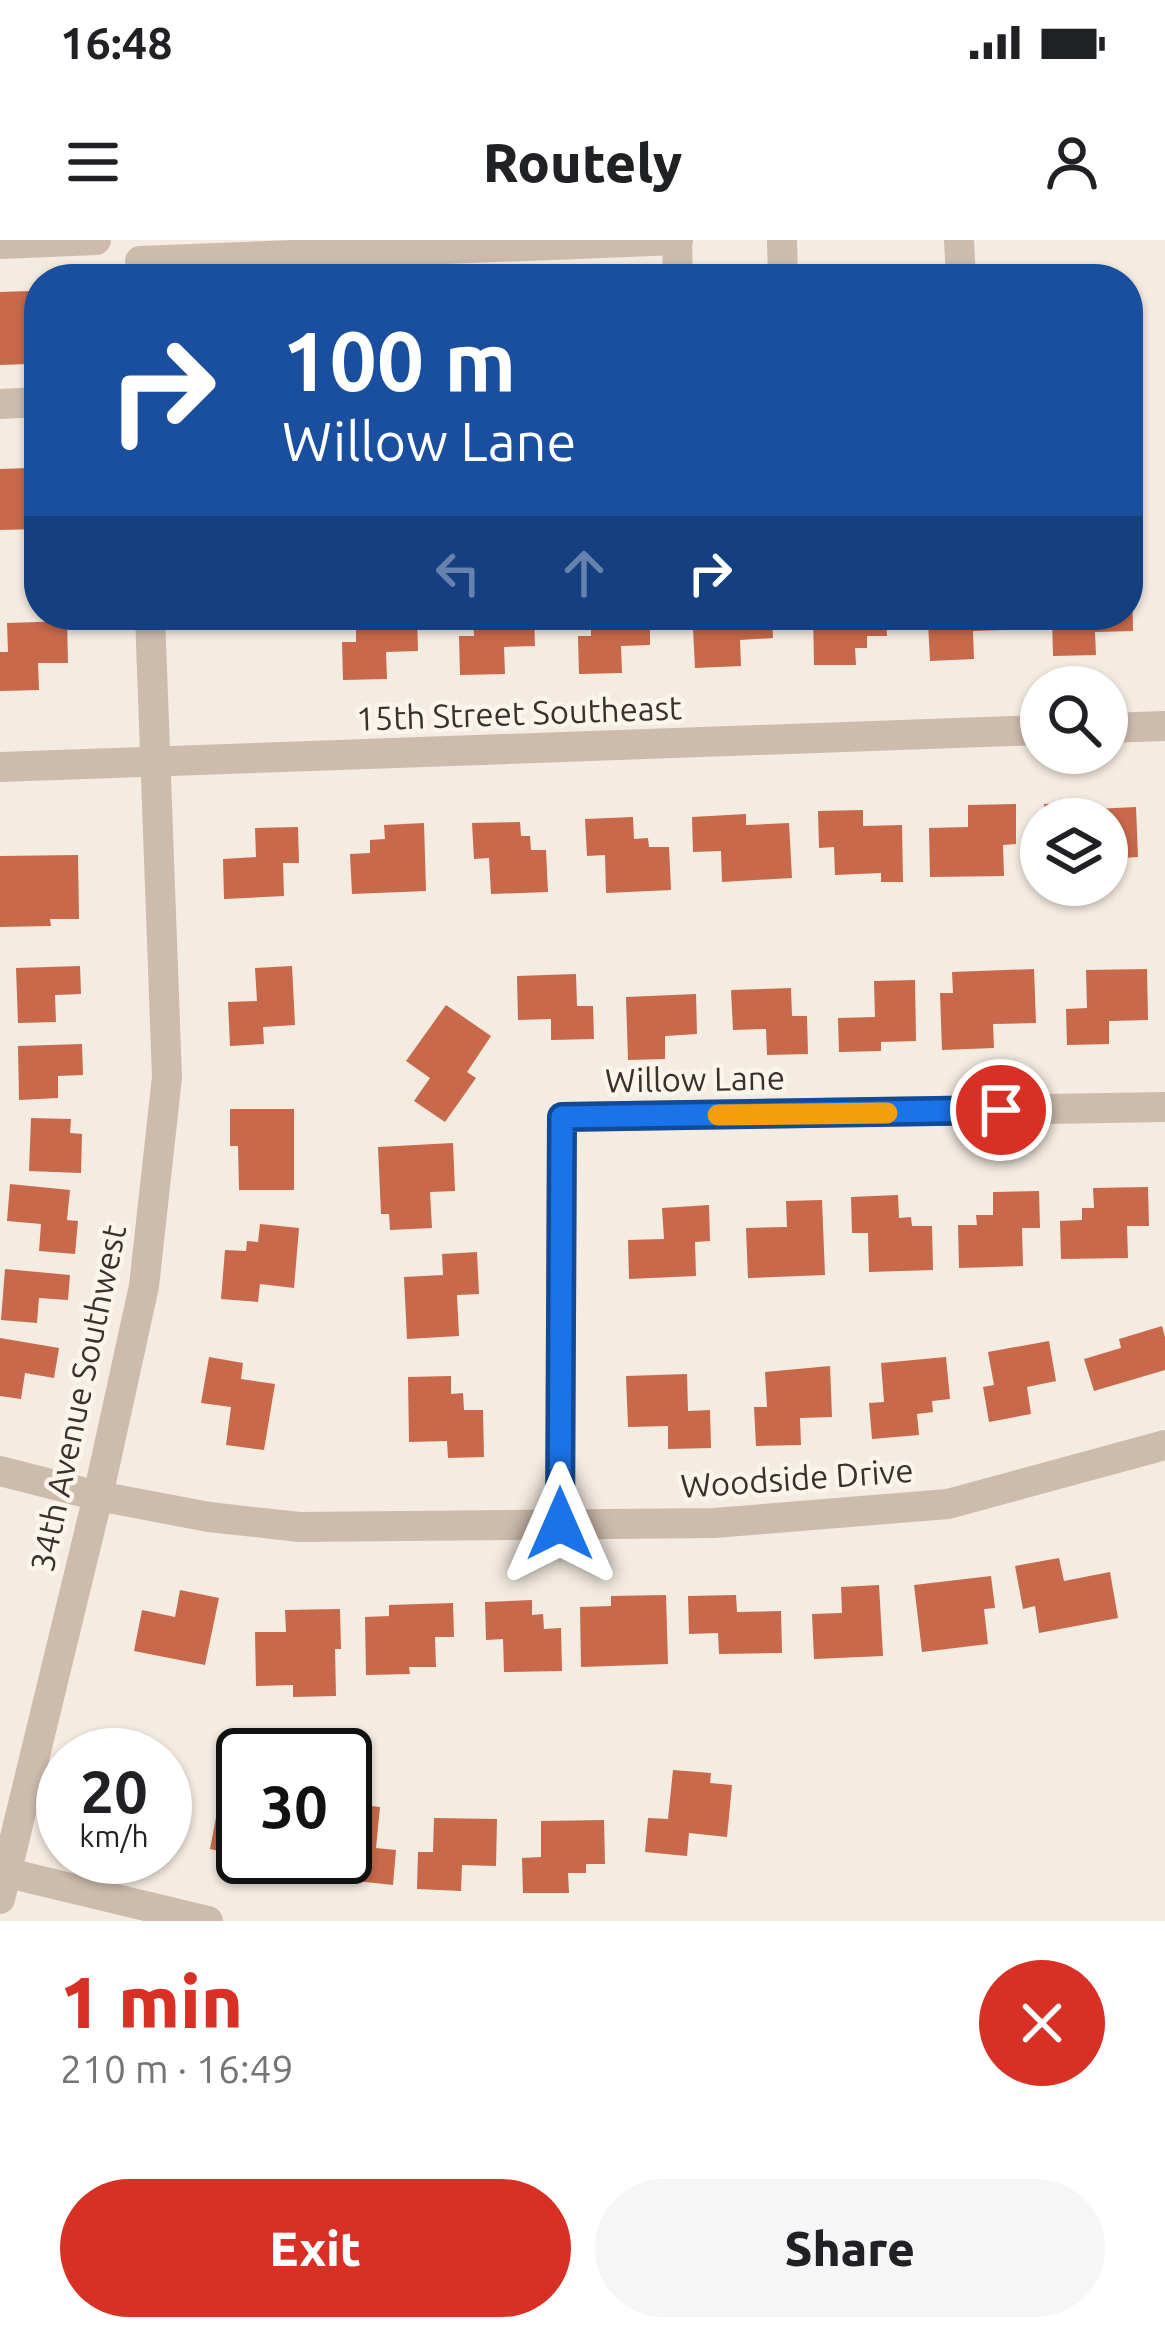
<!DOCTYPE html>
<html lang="en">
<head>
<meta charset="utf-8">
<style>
	:root { --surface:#fff; --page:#f6f6f6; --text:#202124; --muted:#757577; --accent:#d93025 }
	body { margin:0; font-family:Ubuntu,sans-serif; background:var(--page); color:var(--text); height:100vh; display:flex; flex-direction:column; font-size:45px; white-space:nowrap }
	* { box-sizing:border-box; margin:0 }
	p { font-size:39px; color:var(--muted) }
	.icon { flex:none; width:66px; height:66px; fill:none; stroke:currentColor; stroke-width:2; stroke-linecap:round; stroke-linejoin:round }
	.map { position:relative; height:1681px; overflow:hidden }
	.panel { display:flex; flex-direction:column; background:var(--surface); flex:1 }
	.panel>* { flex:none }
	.guide { position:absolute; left:24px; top:24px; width:1119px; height:366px; border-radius:48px; box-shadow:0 3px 9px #0004; background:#1a4fa0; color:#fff; overflow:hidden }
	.fabs { position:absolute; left:1020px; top:426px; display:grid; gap:24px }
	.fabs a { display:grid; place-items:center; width:108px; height:108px; border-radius:50%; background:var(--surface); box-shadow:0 3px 9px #0004; font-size:60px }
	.speed { position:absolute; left:36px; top:1488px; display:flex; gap:24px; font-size:60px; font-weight:700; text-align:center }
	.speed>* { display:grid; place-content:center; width:156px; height:156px; border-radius:50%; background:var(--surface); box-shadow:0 3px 9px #0004; line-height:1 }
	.speed small { font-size:30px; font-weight:400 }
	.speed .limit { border:6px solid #111; border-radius:18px; background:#fff; color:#111 }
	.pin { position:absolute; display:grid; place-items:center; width:102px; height:102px; color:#fff; margin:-51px; border:6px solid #fff; border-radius:50%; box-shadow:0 3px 12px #0007 }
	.me { position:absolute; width:132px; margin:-66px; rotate:0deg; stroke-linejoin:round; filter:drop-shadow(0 0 9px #0008) }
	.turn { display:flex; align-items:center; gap:42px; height:252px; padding:0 60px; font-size:54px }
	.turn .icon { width:156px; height:156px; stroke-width:2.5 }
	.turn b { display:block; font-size:84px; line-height:102px }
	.lanes { display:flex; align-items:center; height:114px; padding:0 60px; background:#0003; justify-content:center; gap:60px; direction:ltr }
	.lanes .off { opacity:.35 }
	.round { display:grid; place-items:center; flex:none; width:126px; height:126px; border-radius:63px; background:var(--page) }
	.headline { display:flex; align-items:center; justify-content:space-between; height:204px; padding:0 60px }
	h1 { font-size:72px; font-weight:800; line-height:90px; color:var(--accent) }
	.action { display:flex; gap:24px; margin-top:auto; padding:24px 60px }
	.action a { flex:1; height:138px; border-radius:72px; background:var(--accent); color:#fff; font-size:48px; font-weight:800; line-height:138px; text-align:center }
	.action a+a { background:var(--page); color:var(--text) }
	.status { display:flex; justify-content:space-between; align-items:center; height:84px; padding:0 60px; background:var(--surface); direction:ltr }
	.status svg { height:33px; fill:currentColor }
	header { display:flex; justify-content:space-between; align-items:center; height:156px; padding:0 60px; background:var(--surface); font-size:54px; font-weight:800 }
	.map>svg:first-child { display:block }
	.building { fill:#c8694b }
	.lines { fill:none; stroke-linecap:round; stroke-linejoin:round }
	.minor { stroke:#cdbbac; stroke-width:30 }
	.route-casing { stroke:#114b97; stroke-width:30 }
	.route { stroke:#1a73e8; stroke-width:21 }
	.slow { stroke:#f59e0b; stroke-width:21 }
	.labels { text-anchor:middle; stroke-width:9; stroke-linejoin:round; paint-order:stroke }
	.street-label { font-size:33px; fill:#3b302b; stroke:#fbf5ee }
</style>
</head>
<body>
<div class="status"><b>16:48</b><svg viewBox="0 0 49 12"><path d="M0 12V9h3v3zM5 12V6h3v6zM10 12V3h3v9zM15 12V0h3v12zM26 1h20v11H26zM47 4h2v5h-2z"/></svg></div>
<header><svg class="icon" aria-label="menu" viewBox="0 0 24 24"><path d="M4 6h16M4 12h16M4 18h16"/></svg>Routely<svg class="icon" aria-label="person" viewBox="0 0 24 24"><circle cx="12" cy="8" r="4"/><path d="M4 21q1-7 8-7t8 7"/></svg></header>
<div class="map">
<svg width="1165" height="1681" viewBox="0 0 1165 1681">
	<rect width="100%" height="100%" fill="#f4ebe1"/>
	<!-- building -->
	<g class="building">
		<path d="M 31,51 L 32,97 L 28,97 L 29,124 L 0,125 L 0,52 Z"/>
		<path d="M 29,228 L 29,235 L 39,235 L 39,289 L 0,290 L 0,229 Z"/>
		<path d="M 1128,333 L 1132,333 L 1133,391 L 1095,392 L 1096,415 L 1053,416 L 1052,379 L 1073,379 L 1073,375 L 1128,375 Z"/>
		<path d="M 356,375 L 417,375 L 418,411 L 386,412 L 387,439 L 343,440 L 342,402 L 356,402 Z"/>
		<path d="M 473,375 L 534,375 L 535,406 L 504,407 L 505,434 L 460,435 L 459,396 L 474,396 Z"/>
		<path d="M 591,375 L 650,375 L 650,405 L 621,406 L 622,433 L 579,434 L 578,396 L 591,396 Z"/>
		<path d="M 708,375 L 772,375 L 773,398 L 740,400 L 741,426 L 695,428 L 693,389 L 709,389 Z"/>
		<path d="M 813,375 L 886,375 L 887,396 L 867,396 L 867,408 L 855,408 L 856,425 L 814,425 Z"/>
		<path d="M 942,375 L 1003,375 L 1004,390 L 973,391 L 974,419 L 930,421 L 928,382 L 942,382 Z"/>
		<path d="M 67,381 L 68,423 L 38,423 L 39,450 L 0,451 L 0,412 L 8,412 L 7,383 Z"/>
		<path d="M 1095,562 L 1095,569 L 1136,567 L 1138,617 L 1107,619 L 1107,579 L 1045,579 L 1044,564 Z"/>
		<path d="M 1016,564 L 1016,604 L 1003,605 L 1004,636 L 930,637 L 929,588 L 968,587 L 968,565 Z"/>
		<path d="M 863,570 L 863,586 L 902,585 L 903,642 L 881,642 L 881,633 L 835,635 L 834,607 L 819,608 L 818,571 Z"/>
		<path d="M 746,574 L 746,585 L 789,583 L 792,638 L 722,642 L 721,611 L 693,612 L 692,577 Z"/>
		<path d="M 633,577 L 634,599 L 648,598 L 649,607 L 669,607 L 671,650 L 606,653 L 605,615 L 587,616 L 585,579 Z"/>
		<path d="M 520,582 L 521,596 L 530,596 L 531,610 L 546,610 L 548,652 L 491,654 L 489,618 L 474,619 L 472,583 Z"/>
		<path d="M 424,583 L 426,651 L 352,654 L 350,614 L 370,613 L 370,600 L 385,599 L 384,585 Z"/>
		<path d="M 298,587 L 299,623 L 283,623 L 284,656 L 224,659 L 223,619 L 256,617 L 255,588 Z"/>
		<path d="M 78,615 L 79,679 L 50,679 L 51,686 L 0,687 L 0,616 Z"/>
		<path d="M 80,726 L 81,754 L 55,755 L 56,782 L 18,783 L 16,728 Z"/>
		<path d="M 292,726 L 295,785 L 263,787 L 264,804 L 230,806 L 228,762 L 257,761 L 255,728 Z"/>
		<path d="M 1034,729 L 1036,783 L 993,784 L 994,808 L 942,810 L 940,753 L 953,753 L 952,732 Z"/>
		<path d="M 1147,729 L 1148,780 L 1109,781 L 1109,804 L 1067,805 L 1066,769 L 1087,768 L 1086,730 Z"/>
		<path d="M 576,734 L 577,766 L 593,766 L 594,799 L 551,800 L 551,779 L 518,780 L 517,736 Z"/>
		<path d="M 915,740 L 916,801 L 881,802 L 881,811 L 839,812 L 838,778 L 875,777 L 874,741 Z"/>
		<path d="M 791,748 L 792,776 L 807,776 L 808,814 L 767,815 L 766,789 L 733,790 L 731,750 Z"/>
		<path d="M 696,754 L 697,794 L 665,796 L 665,819 L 628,820 L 626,757 Z"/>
		<path d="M 446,765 L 491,796 L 467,832 L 476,838 L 445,882 L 414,861 L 430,838 L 406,821 Z"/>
		<path d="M 82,804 L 83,835 L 58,836 L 58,858 L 19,860 L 18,806 Z"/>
		<path d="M 230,869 L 294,869 L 294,950 L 239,950 L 238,906 L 230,906 Z"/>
		<path d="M 31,878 L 71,879 L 70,893 L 82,894 L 81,933 L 29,931 Z"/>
		<path d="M 453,903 L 455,951 L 430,952 L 432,988 L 390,990 L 389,974 L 381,974 L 378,907 Z"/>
		<path d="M 10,944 L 70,950 L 67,980 L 78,981 L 75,1014 L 39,1011 L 41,984 L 7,981 Z"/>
		<path d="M 1148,947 L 1149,986 L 1127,986 L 1128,1018 L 1061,1019 L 1060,981 L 1082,980 L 1082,968 L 1094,968 L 1093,948 Z"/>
		<path d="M 1039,951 L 1040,988 L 1022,988 L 1023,1026 L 959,1028 L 958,985 L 977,985 L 976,975 L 993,975 L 993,952 Z"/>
		<path d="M 898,955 L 899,978 L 911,977 L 912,986 L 932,986 L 933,1030 L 869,1032 L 868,993 L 852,993 L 851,957 Z"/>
		<path d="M 822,960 L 825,1035 L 748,1038 L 746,988 L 787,987 L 786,961 Z"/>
		<path d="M 709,965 L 710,1001 L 695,1002 L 696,1036 L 629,1039 L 628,1000 L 664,999 L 662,968 Z"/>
		<path d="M 260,984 L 299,988 L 294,1048 L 260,1044 L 258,1062 L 221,1059 L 225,1010 L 246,1011 L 247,1001 L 258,1002 Z"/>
		<path d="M 477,1012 L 479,1054 L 457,1055 L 459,1096 L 407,1099 L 404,1037 L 443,1035 L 442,1014 Z"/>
		<path d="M 5,1029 L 70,1035 L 68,1060 L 39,1058 L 37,1083 L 1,1080 Z"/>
		<path d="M 1162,1086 L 1165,1097 L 1165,1130 L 1094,1151 L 1084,1119 L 1121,1108 L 1119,1099 Z"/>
		<path d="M 0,1098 L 59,1108 L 54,1138 L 25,1133 L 21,1159 L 0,1156 Z"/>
		<path d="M 1049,1101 L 1056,1141 L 1027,1147 L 1031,1174 L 989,1182 L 983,1147 L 994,1145 L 988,1112 Z"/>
		<path d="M 209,1117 L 243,1123 L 241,1139 L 275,1144 L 264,1210 L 226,1205 L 231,1167 L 201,1163 Z"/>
		<path d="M 946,1117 L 950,1159 L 932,1161 L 933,1172 L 917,1174 L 919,1195 L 872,1199 L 869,1163 L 884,1162 L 881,1123 Z"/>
		<path d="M 830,1126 L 832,1177 L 800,1178 L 801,1205 L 756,1206 L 754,1167 L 767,1167 L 765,1132 Z"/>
		<path d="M 687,1134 L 688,1171 L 710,1170 L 711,1208 L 668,1209 L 668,1186 L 628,1187 L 626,1136 Z"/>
		<path d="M 451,1136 L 451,1154 L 463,1153 L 464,1170 L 483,1170 L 484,1217 L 448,1218 L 447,1201 L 409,1202 L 408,1137 Z"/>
		<path d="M 1059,1318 L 1064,1341 L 1110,1332 L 1118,1378 L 1039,1393 L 1035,1366 L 1023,1369 L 1015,1326 Z"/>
		<path d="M 991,1336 L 995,1368 L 984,1369 L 988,1404 L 922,1412 L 914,1345 Z"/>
		<path d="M 879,1345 L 883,1416 L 814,1419 L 812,1374 L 842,1373 L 841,1347 Z"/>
		<path d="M 180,1350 L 219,1358 L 205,1425 L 134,1411 L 142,1370 L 175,1377 Z"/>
		<path d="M 666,1355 L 668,1424 L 581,1427 L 580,1367 L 611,1366 L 611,1356 Z"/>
		<path d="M 736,1355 L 737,1372 L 781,1371 L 782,1413 L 719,1414 L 718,1393 L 689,1394 L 688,1356 Z"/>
		<path d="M 532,1360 L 532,1375 L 543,1374 L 544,1389 L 561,1388 L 562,1431 L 504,1432 L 503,1399 L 486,1400 L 485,1362 Z"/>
		<path d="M 453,1363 L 454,1397 L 435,1397 L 436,1427 L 409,1427 L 410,1434 L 366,1435 L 365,1377 L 389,1376 L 389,1365 Z"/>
		<path d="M 340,1369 L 341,1409 L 335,1409 L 336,1456 L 293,1457 L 293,1445 L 256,1446 L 255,1392 L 286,1392 L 285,1370 Z"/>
		<path d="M 673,1530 L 711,1533 L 710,1543 L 732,1545 L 727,1597 L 689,1593 L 687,1616 L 645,1612 L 648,1578 L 668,1579 Z"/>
		<path d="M 241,1548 L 243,1548 L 243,1616 L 210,1609 L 217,1572 L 235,1576 Z"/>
		<path d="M 345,1563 L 380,1567 L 376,1608 L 396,1610 L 393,1645 L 347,1640 L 350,1617 L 345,1616 Z"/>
		<path d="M 434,1578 L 497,1579 L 496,1626 L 462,1625 L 461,1651 L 417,1649 L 418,1612 L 433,1612 Z"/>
		<path d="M 604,1580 L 605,1624 L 586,1624 L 586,1633 L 568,1633 L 569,1653 L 523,1653 L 522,1618 L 541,1617 L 541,1581 Z"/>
	</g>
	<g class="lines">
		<!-- minor -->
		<g class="minor">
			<path d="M 677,0 L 678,39"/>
			<path d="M 782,0 L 783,39"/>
			<path d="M 959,0 L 961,39"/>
			<path d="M 0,4 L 96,0"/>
			<path d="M 140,21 L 678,0"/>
			<path d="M 0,164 L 39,162"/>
			<path d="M 1107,488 L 1165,486"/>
			<path d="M 0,527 L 1041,490"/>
			<path d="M 0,1231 L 98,1256 L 209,1277 L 299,1287 L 714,1283 L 948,1264 L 1165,1205"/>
			<path d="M 560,1284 L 562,877 L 1165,867"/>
			<path d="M 0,1631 L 208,1681"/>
			<path d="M 0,1659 L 98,1256 L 144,1046 L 167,837 L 150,375"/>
		</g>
	</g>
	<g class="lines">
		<defs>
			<path id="route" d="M 560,1284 L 562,877 L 1001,870"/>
		</defs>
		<!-- route casing -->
		<use href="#route" class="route-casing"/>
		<!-- route -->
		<use href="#route" class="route"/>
		<!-- slow -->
		<path class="slow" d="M 718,875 L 887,873"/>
	</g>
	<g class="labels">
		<!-- street labels -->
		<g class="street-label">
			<text transform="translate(519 473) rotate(-2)" y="12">15th Street Southeast</text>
			<text transform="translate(695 839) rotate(-1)" y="12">Willow Lane</text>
			<text transform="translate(78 1158) rotate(-78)" y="12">34th Avenue Southwest</text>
			<text transform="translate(797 1238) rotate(-4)" y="12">Woodside Drive</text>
		</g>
	</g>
</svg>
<div class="fabs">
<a><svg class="icon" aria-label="search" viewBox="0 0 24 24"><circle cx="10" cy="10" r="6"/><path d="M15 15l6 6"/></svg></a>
<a><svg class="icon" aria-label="layers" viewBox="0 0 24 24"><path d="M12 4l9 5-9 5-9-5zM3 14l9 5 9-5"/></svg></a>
</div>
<div class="speed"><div>20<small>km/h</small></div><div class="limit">30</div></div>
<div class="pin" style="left:1001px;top:870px;background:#d93025"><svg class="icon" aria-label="arrive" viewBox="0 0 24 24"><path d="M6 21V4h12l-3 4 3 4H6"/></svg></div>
<svg class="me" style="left:560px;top:1284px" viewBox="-20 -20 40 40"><path d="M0-17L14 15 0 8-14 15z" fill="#1a73e8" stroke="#fff" stroke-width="4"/></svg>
<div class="guide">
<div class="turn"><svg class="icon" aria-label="right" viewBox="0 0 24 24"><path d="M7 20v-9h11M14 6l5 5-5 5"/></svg><div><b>100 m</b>Willow Lane</div></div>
<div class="lanes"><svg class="icon off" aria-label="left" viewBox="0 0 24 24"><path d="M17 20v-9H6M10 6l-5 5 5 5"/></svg><svg class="icon off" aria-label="ahead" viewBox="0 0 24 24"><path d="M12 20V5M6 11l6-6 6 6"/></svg><svg class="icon" aria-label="right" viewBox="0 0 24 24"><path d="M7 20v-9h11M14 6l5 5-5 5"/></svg></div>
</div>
</div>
<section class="panel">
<div class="headline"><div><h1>1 min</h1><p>210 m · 16:49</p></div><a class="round" style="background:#d93025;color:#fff"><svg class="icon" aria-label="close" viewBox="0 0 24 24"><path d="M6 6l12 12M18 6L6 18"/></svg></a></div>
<div class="action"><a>Exit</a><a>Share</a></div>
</section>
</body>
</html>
